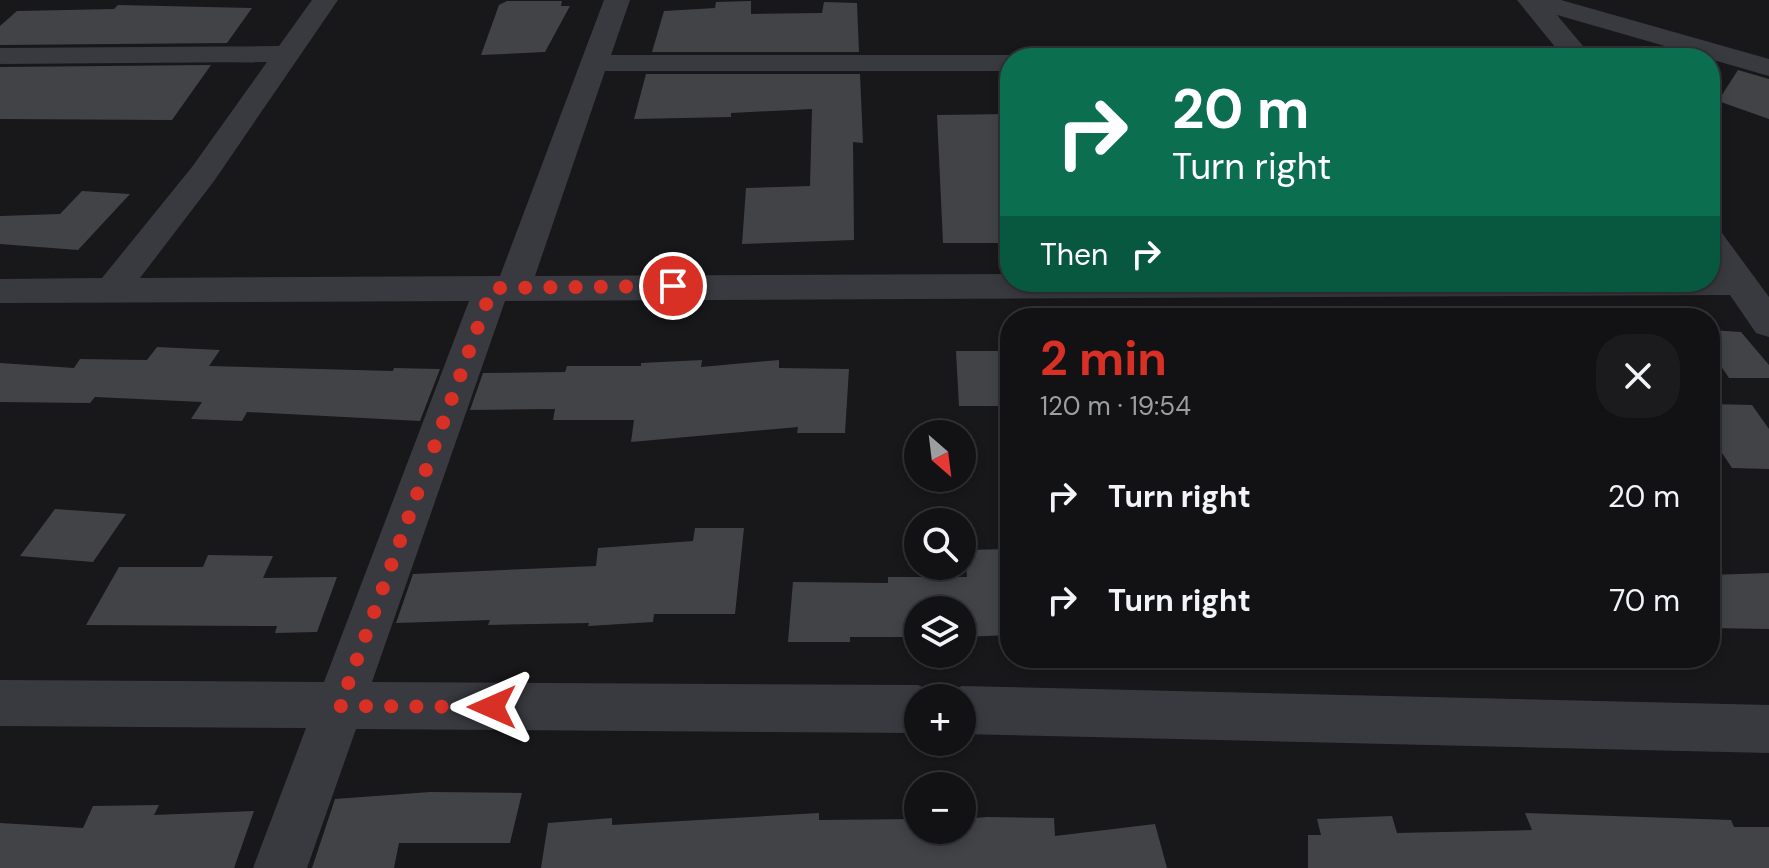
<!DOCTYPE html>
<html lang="en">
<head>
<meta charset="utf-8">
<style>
	:root { --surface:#121214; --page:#1b1b1d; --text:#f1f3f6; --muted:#9c9ea0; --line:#313234; --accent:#d93025 }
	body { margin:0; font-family:"DM Sans",sans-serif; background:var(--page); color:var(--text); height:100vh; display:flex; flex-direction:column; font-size:30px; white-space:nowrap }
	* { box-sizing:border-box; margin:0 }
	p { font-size:26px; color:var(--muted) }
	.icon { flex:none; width:44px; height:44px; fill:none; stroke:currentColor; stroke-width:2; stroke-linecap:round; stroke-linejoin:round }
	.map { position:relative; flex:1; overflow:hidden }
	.panel { position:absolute; left:1000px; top:308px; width:720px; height:360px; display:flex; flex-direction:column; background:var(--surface); border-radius:32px; box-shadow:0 4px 12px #0003,0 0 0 2px var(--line) }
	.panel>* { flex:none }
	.guide { position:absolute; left:1000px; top:48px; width:720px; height:244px; border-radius:32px; box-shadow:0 4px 12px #0003,0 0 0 2px var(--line); background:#0b6e4f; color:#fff; overflow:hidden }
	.needle { width:52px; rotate:152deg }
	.tools { position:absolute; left:904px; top:420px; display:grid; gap:16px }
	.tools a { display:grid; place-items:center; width:72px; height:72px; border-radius:50%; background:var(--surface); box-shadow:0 4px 12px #0003,0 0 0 2px var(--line); font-size:40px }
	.pin { position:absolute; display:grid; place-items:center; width:68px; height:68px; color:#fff; margin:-34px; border:4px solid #fff; border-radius:50%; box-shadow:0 2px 8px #0007 }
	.me { position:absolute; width:88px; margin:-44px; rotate:270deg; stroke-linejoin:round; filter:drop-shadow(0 0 6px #0008) }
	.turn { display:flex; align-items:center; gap:28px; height:168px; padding:0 40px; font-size:36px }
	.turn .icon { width:104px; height:104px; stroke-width:2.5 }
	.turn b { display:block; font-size:56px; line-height:68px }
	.then { display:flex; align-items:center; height:76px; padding:0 40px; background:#0003; gap:16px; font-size:30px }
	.round { display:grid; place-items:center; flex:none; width:84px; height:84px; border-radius:32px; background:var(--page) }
	.headline { display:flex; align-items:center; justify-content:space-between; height:136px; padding:0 40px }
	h1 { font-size:48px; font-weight:700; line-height:60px; color:var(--accent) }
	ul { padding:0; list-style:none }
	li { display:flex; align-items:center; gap:24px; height:104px; padding:0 40px }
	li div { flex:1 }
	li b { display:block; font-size:30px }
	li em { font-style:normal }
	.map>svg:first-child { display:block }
	.building { fill:#424347 }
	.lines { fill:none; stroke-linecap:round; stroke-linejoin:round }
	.street { fill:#393a40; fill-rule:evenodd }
	.route { stroke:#d93025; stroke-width:14; stroke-dasharray:0 25.2 }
</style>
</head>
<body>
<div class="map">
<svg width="1769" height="868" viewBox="0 0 1769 868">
	<rect width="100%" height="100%" fill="#18181a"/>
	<!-- building -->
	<g class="building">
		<path d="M 507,1 L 562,1 L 561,6 L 570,6 L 545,52 L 481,55 L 499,5 Z"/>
		<path d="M 751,1 L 751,14 L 822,13 L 824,2 L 857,3 L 859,52 L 652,52 L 664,11 L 715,8 L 716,2 Z"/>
		<path d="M 118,5 L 252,8 L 227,43 L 0,45 L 0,26 L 17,11 L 114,9 Z"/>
		<path d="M 211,65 L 172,120 L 0,119 L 0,67 Z"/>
		<path d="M 1738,70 L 1769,79 L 1769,119 L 1718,101 Z"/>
		<path d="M 646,74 L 860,74 L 863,143 L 853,142 L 854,240 L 742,244 L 746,188 L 810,186 L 812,109 L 731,113 L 731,117 L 634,119 Z"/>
		<path d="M 1010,114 L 1010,243 L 943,243 L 937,115 Z"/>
		<path d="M 82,191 L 130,194 L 78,250 L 0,244 L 0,216 L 60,214 Z"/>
		<path d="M 1710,330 L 1741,332 L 1769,365 L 1769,378 L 1729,378 L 1710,350 Z"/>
		<path d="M 157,347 L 220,350 L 209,366 L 393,371 L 394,368 L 440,369 L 420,421 L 247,412 L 242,421 L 191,419 L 202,402 L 95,397 L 90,403 L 0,402 L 0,363 L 74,368 L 80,359 L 147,360 Z"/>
		<path d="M 956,351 L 1010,351 L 1010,406 L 959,406 Z"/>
		<path d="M 702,360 L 701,367 L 779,360 L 779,368 L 849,369 L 845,433 L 797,433 L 798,427 L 631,442 L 634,420 L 553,420 L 555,409 L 470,410 L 483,373 L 565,372 L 567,366 L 641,366 L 641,363 Z"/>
		<path d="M 1710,404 L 1752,405 L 1769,429 L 1769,469 L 1732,468 L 1710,435 Z"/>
		<path d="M 55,509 L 126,514 L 93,562 L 20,556 Z"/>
		<path d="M 695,528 L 744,528 L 735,614 L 654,614 L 653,622 L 588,626 L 589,623 L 488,625 L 490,620 L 396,623 L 413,574 L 596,566 L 598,548 L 693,541 Z"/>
		<path d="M 1010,549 L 1010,635 L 962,637 L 962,610 L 918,610 L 918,637 L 850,637 L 850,642 L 788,642 L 793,582 L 888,583 L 888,577 L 967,577 L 965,550 Z"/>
		<path d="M 208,555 L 273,556 L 263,578 L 337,577 L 317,632 L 275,633 L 277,626 L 86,625 L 119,567 L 203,567 Z"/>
		<path d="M 1769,573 L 1769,629 L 1710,628 L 1710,575 Z"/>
		<path d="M 430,792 L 522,793 L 510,843 L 399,843 L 394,868 L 312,868 L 335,799 Z"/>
		<path d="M 159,805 L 154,815 L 254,811 L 234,868 L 0,868 L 0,823 L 83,828 L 93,806 Z"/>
		<path d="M 819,813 L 819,820 L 918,819 L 918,830 L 962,830 L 962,819 L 987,817 L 1054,818 L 1055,836 L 1155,824 L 1167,868 L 541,868 L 548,823 L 612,818 L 612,825 Z"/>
		<path d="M 1525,813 L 1731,820 L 1734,827 L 1769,827 L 1769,868 L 1308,868 L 1308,835 L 1321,835 L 1317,819 L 1392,816 L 1397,833 L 1532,830 Z"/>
	</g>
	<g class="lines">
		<!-- street -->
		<g class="street">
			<path d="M 312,0 L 338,0 L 214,181 L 140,278 L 500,276 L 604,0 L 630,0 L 611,55 L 1010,55 L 1021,58 L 1010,58 L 1010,71 L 605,71 L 535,276 L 1010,274 L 1010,282 L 1710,282 L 1710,271 L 1713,271 L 1710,266 L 1710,230 L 1722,233 L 1769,297 L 1769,337 L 1756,333 L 1730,295 L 505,301 L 372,682 L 918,685 L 935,692 L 938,698 L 918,698 L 918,733 L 356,729 L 307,868 L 253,868 L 306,728 L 0,726 L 0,680 L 324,682 L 469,301 L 0,303 L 0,279 L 102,278 L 192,167 L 267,62 L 0,64 L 0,48 L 279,46 Z"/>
			<path d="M 1517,0 L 1561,0 L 1769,59 L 1769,76 L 1557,15 L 1593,58 L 1564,58 Z"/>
			<path d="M 962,686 L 1769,705 L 1769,753 L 962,734 L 962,698 L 943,698 L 945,693 Z"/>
		</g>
	</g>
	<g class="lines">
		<!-- route -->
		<path class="route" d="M 492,707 L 340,706 L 492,288 L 673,286"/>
	</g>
</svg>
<div class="tools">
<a><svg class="needle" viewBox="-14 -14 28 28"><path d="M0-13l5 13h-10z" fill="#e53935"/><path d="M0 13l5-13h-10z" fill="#9c9ea0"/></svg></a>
<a><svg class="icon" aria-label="search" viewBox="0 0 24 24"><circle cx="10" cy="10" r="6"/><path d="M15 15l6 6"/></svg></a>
<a><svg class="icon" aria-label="layers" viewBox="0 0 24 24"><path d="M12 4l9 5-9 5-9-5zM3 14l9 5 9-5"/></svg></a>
<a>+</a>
<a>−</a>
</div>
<div class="pin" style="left:673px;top:286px;background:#d93025"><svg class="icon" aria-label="arrive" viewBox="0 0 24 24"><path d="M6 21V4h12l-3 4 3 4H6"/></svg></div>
<svg class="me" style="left:492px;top:707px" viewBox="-20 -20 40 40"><path d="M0-17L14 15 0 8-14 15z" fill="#d93025" stroke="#fff" stroke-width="4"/></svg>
<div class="guide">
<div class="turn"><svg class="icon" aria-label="right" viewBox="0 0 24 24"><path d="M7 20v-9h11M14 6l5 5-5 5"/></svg><div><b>20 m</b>Turn right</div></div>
<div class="then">Then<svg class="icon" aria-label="right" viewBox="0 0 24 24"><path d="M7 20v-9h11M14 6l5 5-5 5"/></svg></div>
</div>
<section class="panel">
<div class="headline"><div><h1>2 min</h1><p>120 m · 19:54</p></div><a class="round"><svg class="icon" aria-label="close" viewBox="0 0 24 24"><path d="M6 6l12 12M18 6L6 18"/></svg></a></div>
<ul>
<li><svg class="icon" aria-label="right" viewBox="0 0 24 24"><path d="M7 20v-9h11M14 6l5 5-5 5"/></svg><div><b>Turn right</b></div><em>20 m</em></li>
<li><svg class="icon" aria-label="right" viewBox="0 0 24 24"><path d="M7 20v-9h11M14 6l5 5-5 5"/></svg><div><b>Turn right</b></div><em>70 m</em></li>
</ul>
</section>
</div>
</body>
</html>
